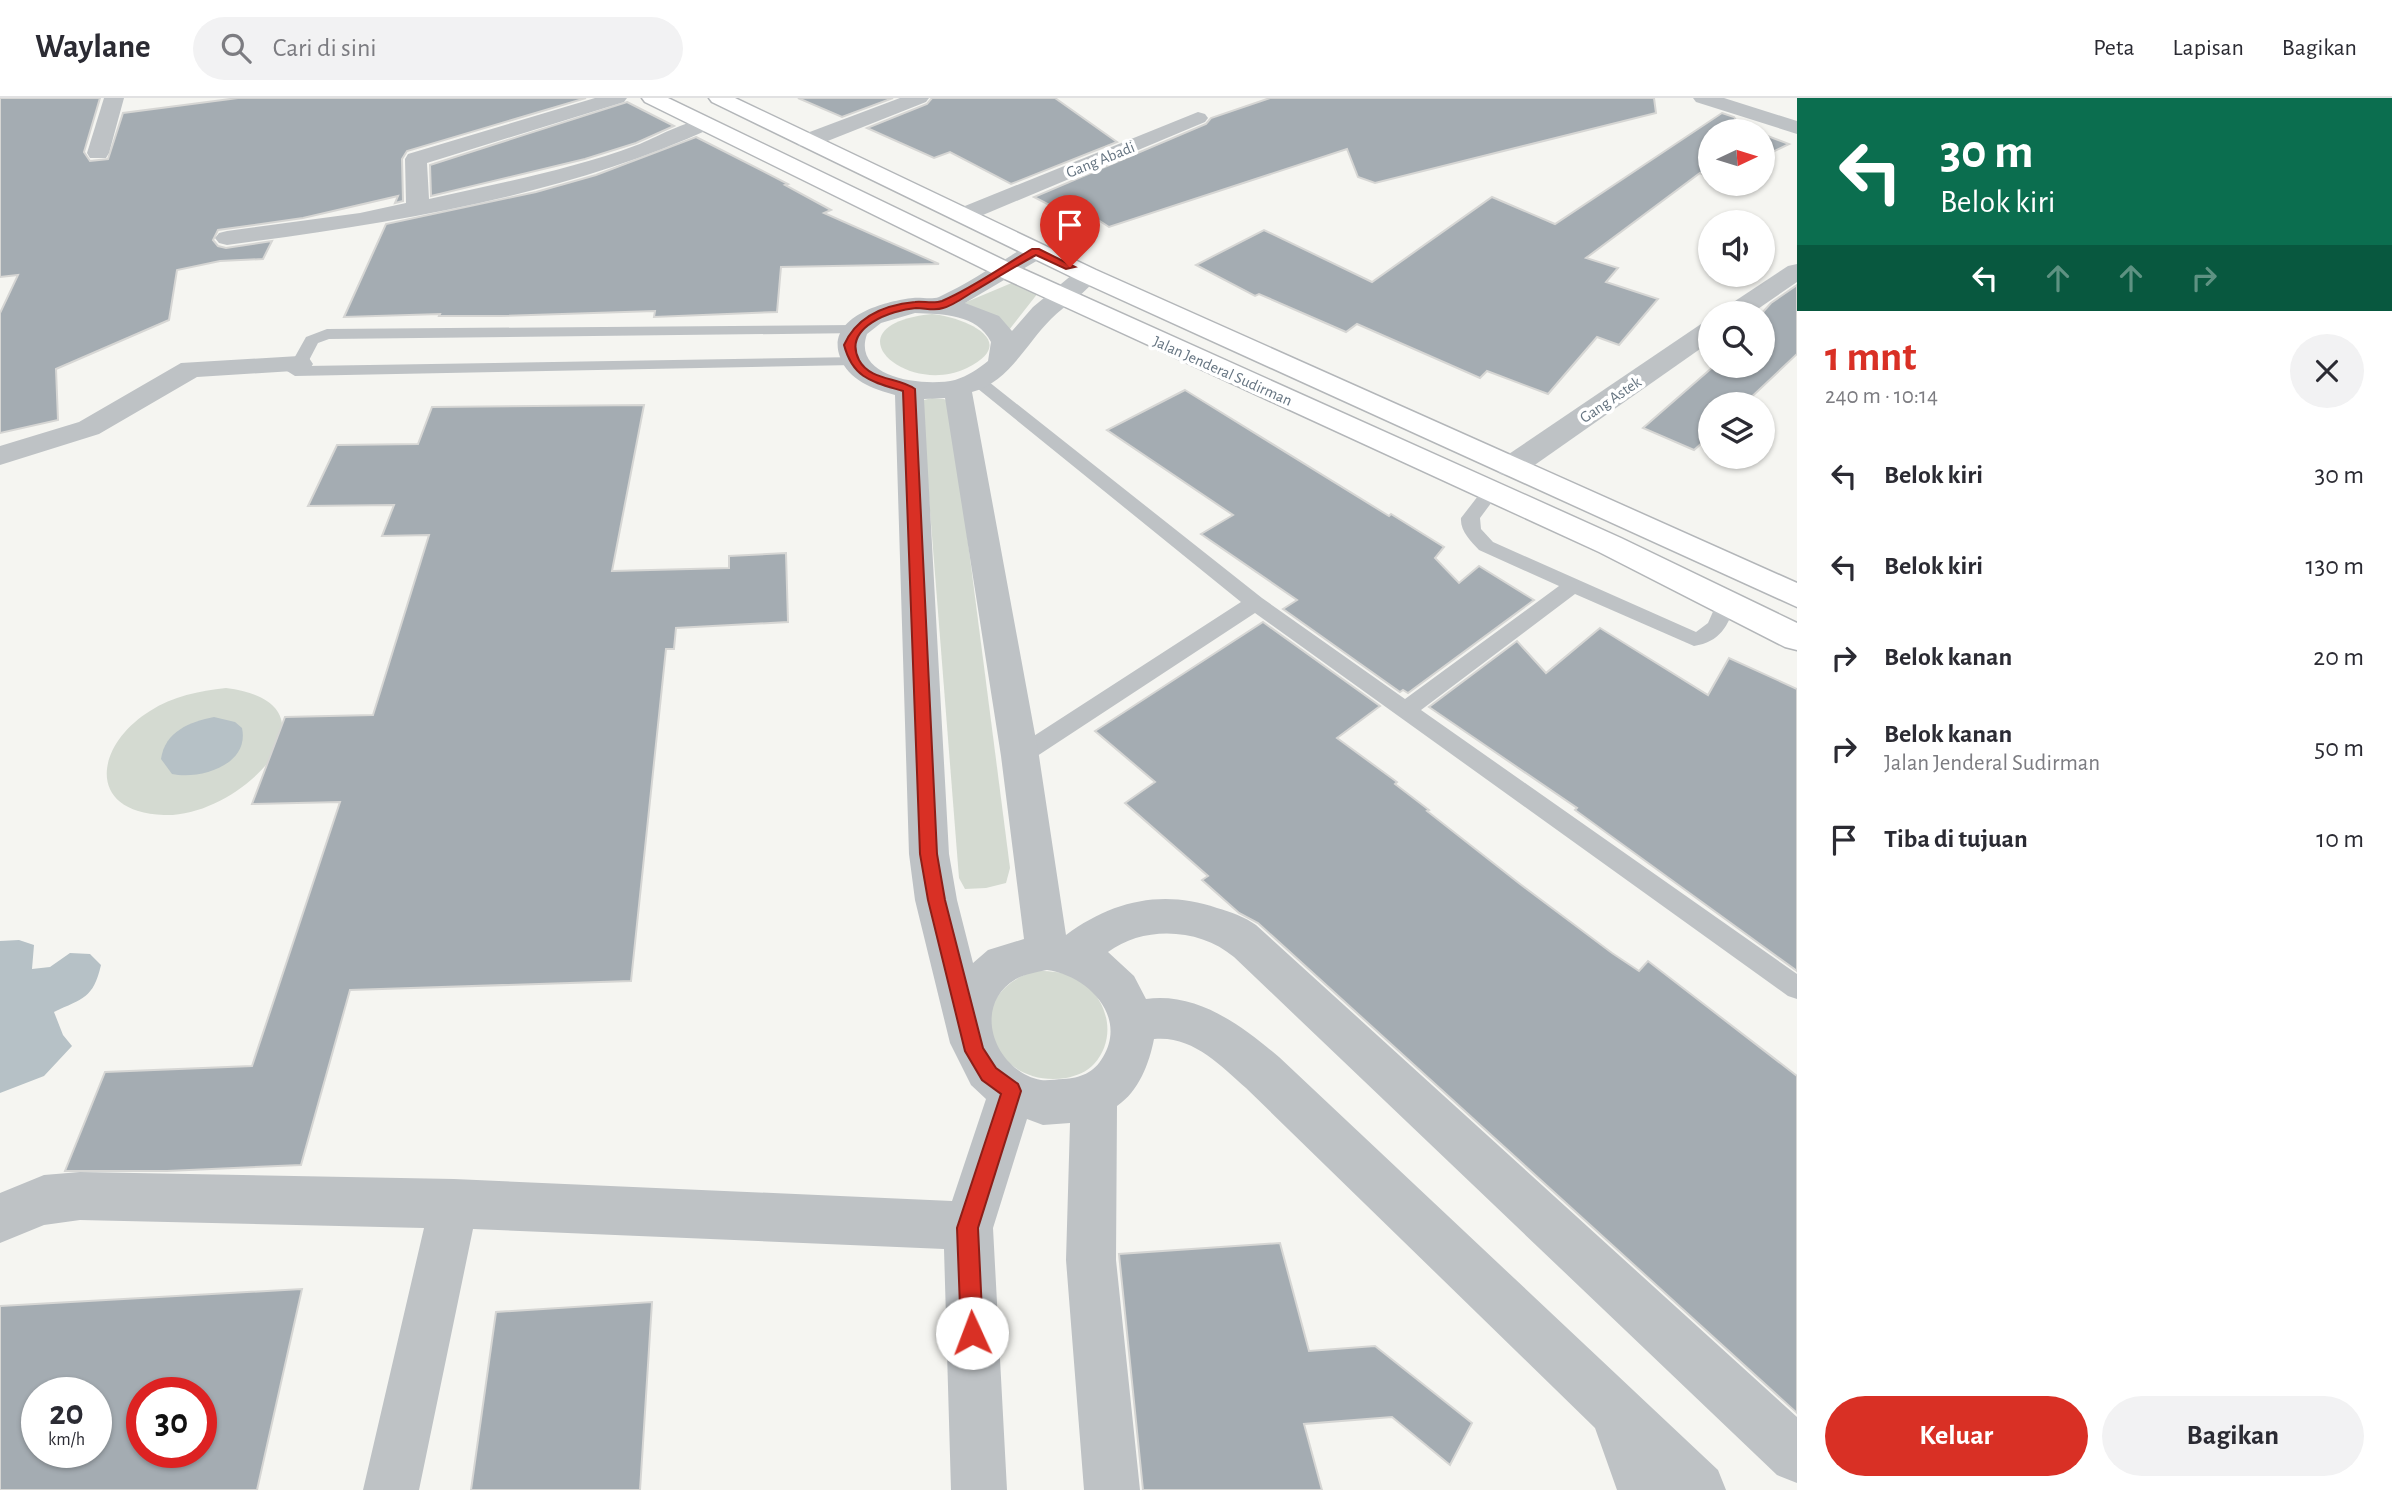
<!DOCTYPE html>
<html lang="id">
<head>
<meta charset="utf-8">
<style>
	:root { --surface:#fff; --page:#f2f2f3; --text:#2b2b33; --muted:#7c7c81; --line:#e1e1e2; --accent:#d93025 }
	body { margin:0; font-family:"Alegreya Sans",sans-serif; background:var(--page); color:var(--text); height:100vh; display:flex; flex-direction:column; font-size:26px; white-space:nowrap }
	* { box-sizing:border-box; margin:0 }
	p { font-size:23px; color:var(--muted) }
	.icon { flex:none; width:38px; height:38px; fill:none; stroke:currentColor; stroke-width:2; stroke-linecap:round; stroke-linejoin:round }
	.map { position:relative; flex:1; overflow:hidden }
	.details { display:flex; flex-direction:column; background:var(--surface); width:595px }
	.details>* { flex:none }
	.hud { background:#0b6e4f; color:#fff; overflow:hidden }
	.needle { width:46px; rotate:86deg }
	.controls { position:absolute; left:1698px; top:21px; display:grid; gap:14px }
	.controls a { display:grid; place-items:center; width:77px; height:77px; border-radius:50%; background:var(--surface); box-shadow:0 2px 5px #0004; font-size:35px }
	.speed { position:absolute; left:21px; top:1279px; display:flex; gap:14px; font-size:35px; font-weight:700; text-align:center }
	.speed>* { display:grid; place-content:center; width:91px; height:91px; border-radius:50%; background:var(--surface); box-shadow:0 2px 5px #0004; line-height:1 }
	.speed small { font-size:18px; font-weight:400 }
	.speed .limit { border:10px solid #d22; background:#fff; color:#111 }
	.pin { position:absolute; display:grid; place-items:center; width:60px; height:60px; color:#fff; margin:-72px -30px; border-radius:50% 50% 50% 0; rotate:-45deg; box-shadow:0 0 7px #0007 }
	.pin .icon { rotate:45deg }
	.me { position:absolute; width:77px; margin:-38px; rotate:358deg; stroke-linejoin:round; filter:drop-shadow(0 0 5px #0008) }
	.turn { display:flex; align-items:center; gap:24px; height:147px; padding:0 28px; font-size:32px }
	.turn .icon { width:91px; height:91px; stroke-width:2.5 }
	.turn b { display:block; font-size:49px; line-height:60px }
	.lanes { display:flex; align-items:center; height:66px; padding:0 28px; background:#0003; justify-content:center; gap:35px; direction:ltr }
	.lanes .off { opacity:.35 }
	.round { display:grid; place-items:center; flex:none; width:74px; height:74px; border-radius:37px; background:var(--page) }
	.head { display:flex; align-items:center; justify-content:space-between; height:119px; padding:0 28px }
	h1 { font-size:42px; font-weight:700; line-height:52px; color:var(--accent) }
	.cta { display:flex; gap:14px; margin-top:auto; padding:14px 28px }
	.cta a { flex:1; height:80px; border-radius:42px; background:var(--accent); color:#fff; font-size:28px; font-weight:700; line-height:80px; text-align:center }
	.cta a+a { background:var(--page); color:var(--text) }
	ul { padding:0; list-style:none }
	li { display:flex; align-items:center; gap:21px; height:91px; padding:0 28px }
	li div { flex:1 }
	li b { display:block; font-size:26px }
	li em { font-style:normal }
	header { display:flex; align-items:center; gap:42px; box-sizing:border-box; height:98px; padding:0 35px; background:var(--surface); border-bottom:2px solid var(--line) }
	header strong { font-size:33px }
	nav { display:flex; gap:38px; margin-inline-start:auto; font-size:24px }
	.search { width:490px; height:63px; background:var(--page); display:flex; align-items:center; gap:18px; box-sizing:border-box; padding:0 24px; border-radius:38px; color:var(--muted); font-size:26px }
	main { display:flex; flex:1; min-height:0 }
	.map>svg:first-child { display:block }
	.green { fill:#d4dad1 }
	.water { fill:#b6c1c6 }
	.building { fill:#a4acb2; stroke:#d6d6d4; stroke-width:2; fill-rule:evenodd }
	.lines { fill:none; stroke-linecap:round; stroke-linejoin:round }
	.trunk-casing { stroke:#b3b6b9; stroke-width:3 }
	.service { fill:#bec2c5; fill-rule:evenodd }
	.minor { fill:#bec2c5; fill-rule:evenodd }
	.trunk { fill:#fff; fill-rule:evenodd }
	.route { fill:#d93025; stroke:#8d1f18; stroke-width:2 }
	.labels { text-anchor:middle; stroke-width:7; stroke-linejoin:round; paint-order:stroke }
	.far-street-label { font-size:16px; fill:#657481; stroke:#fff }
</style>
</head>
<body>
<header>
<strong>Waylane</strong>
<div class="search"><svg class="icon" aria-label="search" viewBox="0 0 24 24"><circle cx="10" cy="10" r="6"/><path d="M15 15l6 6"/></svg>Cari di sini</div>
<nav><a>Peta</a><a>Lapisan</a><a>Bagikan</a></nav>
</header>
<main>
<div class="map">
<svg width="1797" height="1392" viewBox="0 0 1797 1392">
	<rect width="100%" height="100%" fill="#f5f5f1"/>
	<!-- green -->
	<g class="green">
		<path d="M 1014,184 L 1038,195 L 1009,232 L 1000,220 L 964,205 Z"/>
		<path d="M 932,216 C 963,219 1022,243 967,270 C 905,300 826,227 932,216 Z"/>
		<path d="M 932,300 L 944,301 L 950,305 L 1010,770 L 1006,785 L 986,790 L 965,791 L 959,780 L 922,311 L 924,302 Z"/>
		<path d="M 226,590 C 350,606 242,720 164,717 C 85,714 95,647 150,613 C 173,598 199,593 226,590 Z"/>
		<path d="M 1034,873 C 1047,873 1059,873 1071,878 C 1106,893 1120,937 1094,966 C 1087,974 1076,978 1066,980 C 994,992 953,901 1034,873 Z"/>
	</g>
	<!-- water -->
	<g class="water">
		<path d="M 214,619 L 235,624 L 242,630 C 250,667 200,682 172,676 L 161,661 C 165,633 190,624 214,619 Z"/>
		<path d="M 19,842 L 34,847 L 32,871 L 50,869 L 70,855 L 90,856 L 101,867 C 93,901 83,900 54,914 L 63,937 L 72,948 L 44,978 L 0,995 L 0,843 Z"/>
	</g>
	<!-- building -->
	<g class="building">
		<path d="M 0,0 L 100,0 L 84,54 L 90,63 L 108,61 L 123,15 L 238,0 L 586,0 L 407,53 L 402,61 L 403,103 L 395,105 L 398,98 L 303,120 L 218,132 L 213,142 L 218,148 L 226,150 L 272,143 L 263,161 L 220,163 L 177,172 L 169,222 L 56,271 L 58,322 L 0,335 L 0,215 L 18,177 L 0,179 Z"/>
		<path d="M 798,0 L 893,0 L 842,19 Z"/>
		<path d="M 932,0 L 1055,0 L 1117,44 L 1011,86 L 950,54 L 934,60 L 867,30 L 927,6 Z"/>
		<path d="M 1270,0 L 1654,0 L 1656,15 L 1375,85 L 1358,79 L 1347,51 L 1109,129 L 1072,105 L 1057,111 L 1034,99 L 1206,26 L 1211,20 Z"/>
		<path d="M 627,4 L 674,28 L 636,45 L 585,61 L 431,98 L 430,67 Z"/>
		<path d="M 1722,15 L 1734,19 L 1740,28 L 1754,33 L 1710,33 L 1710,80 L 1700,75 L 1586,160 L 1618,170 L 1606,184 L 1658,201 L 1619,247 L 1597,239 L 1548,296 L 1487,273 L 1480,280 L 1357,226 L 1346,234 L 1259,196 L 1255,198 L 1196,167 L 1264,132 L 1372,184 L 1492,99 L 1555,126 Z"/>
		<path d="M 1762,36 L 1789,46 L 1762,59 Z"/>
		<path d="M 696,39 L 788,86 L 785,87 L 831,112 L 824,115 L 939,166 L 781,169 L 777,214 L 654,219 L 655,213 L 501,218 L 439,218 L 440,216 L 344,219 L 386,126 L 536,94 L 596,77 Z"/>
		<path d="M 1797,187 L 1797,256 L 1744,306 L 1710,306 L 1710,338 L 1694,352 L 1643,330 L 1714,268 L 1762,268 L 1762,215 L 1771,205 Z"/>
		<path d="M 1185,292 L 1389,418 L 1391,416 L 1444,449 L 1435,460 L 1459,485 L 1479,468 L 1534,502 L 1408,595 L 1403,592 L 1400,594 L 1283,511 L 1297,502 L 1201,436 L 1233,417 L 1107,332 Z"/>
		<path d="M 644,307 L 612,473 L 729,470 L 729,458 L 786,455 L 788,524 L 676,530 L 674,551 L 666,551 L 631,883 L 350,892 L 301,1067 L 167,1073 L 65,1073 L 105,974 L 252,968 L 340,704 L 252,706 L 285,619 L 373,617 L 429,437 L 382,438 L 394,407 L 308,408 L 337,347 L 418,346 L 432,309 Z"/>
		<path d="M 1263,524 L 1380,608 L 1337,640 L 1397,684 L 1395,686 L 1429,712 L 1427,713 L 1520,786 L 1612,855 L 1639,873 L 1648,863 L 1797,978 L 1797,1315 L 1258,825 L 1239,815 L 1202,782 L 1208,778 L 1125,705 L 1155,684 L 1095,633 Z"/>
		<path d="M 1600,530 L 1708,597 L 1729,560 L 1797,591 L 1797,873 L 1575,712 L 1577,710 L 1429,609 L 1517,543 L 1546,575 Z"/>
		<path d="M 1280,1145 L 1309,1253 L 1375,1248 L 1472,1325 L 1450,1367 L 1392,1319 L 1304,1326 L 1322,1392 L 1143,1392 L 1119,1156 Z"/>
		<path d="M 302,1191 L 257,1392 L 0,1392 L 0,1208 ZM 37,1295 L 96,1295 L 96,1354 L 37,1354 ZM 142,1295 L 201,1295 L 201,1354 L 142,1354 Z"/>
		<path d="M 652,1204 L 640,1392 L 471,1392 L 496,1214 Z"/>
	</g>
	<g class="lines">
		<defs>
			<g id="trunk">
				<path d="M 642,0 L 668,0 L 1014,167 L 1621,440 L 1797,525 L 1797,552 L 1785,549 L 1599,454 L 996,177 L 645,4 Z"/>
				<path d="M 709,0 L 735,0 L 1096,172 L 1797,485 L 1797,509 L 1078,182 L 712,4 Z"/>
			</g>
		</defs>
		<!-- trunk casing -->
		<use href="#trunk" class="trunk-casing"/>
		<!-- service -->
		<g class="service">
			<path d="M 856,227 L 864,232 L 862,235 L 329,241 L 318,245 L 306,268 L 860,259 L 862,262 L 854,267 L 295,278 L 287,273 L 306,239 L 327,231 Z"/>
			<path d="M 978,278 L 984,280 L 1262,500 L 1405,601 L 1559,488 L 1479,452 C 1471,443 1460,433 1461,420 L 1485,389 L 1491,387 L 1500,393 L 1480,420 L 1481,431 L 1493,444 L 1696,534 L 1708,525 L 1719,500 L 1733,500 L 1736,505 C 1728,528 1720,544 1694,548 L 1575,496 L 1421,612 L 1797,876 L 1797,901 L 1788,898 L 1255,515 L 1028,664 L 1020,667 L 1012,664 L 1009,658 L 1012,652 L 1241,504 L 972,286 L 970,283 L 972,280 Z"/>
		</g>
		<!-- minor -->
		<g class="minor">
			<path d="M 104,0 L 124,0 L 109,55 L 106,60 L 90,60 L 87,55 Z"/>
			<path d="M 595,0 L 627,0 L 624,4 L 427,65 L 429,101 C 499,85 570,72 637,47 C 656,40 695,17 712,22 L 716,26 L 712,30 C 561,99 391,125 227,147 L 219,145 L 215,140 L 219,135 L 227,133 L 360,115 L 406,105 L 405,61 L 408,56 Z"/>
			<path d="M 900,0 L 929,0 L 926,4 L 815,48 L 799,48 L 796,43 L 799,38 Z"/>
			<path d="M 1693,0 L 1724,0 L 1797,23 L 1797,36 L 1696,4 Z"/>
			<path d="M 1198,14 L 1205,16 L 1208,20 L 1205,24 L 971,122 L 955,122 L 951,117 L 955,112 Z"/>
			<path d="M 1036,146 L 1045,148 L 1048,153 L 1045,158 L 965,205 L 999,218 L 1012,233 L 1033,209 L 1078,172 L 1087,170 L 1096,172 L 1099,177 C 1087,195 1066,206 1051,221 C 1025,247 1009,284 972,294 L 1039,658 L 1066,837 C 1112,803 1162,791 1217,810 C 1231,814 1245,819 1256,827 L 1797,1319 L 1797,1385 L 1777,1377 L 1234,859 C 1200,830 1144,827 1108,854 L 1134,878 L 1146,901 C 1198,894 1242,928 1279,959 L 1718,1372 L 1726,1392 L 1617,1392 L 1595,1330 L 1246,990 C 1220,967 1192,937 1154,941 C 1149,966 1139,993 1117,1008 L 1116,1162 L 1140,1392 L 1084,1392 L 1066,1162 L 1070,1025 L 1043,1027 L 1027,1021 L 993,1130 L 1007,1392 L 951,1392 L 944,1151 L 473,1131 L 419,1392 L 363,1392 L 424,1130 L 80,1122 L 44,1127 L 0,1145 L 0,1095 L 44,1077 L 80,1074 L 454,1081 L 952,1103 L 986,1001 L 971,987 L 950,945 L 915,802 L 909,756 L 895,297 C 873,291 848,282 840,259 C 825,219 885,203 913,200 C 921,199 931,202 939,199 C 969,185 998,165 1027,148 ZM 915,215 C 943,216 977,216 991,244 L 988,263 C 978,271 968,278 955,282 C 926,289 851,281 867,236 L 881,225 ZM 945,300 L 1001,658 L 1024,841 L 988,852 L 973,865 L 957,802 L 949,756 L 924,301 ZM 1047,872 C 1086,877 1128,917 1103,959 C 1094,975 1080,980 1063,981 C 1056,981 1048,983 1041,982 C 995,973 970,908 1016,881 C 1025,876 1037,874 1047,872 Z"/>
			<path d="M 1797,166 L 1797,184 L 1752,215 L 1722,215 L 1726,209 L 1788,168 Z"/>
			<path d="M 1710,224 L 1710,244 L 1522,376 L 1511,378 L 1500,376 L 1496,369 L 1500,362 L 1701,226 Z"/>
			<path d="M 299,258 L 309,260 L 313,266 L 309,272 L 197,279 L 99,336 L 0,367 L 0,348 L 79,324 L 181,265 Z"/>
		</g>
		<!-- trunk -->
		<use href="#trunk" class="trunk"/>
	</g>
	<!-- route -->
	<path class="route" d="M 1032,151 L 1039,151 L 1075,169 L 1066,171 L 1036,157 C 1014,169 993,182 971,195 C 963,200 952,208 943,210 C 935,213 925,210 916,210 C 892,212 842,229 859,262 C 870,283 899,279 915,291 L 937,756 L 945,802 L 983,950 L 996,970 L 1018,986 L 1021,993 L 978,1130 L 983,1235 L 980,1243 L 972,1246 L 965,1243 L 961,1235 L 957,1130 L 1001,996 L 982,982 L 965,953 L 928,802 L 920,756 L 903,293 C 873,284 853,281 844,247 C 857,218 884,207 915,204 C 923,203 934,206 942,203 C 973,190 1003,168 1032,151 Z"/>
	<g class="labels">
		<!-- far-street labels -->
		<g class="far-street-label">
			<text transform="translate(1100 61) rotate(-22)" y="6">Gang Abadi</text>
			<text transform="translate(1223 272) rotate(24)" y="6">Jalan Jenderal Sudirman</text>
			<text transform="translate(1610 301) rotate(-34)" y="6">Gang Astek</text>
		</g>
	</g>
</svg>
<div class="controls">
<a><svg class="needle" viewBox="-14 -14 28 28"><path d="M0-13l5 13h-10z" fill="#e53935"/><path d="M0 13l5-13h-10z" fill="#7c7c81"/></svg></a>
<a><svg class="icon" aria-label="sound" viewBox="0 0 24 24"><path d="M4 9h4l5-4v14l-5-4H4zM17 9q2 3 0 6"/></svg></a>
<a><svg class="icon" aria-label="search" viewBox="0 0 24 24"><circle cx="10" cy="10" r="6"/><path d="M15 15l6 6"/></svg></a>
<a><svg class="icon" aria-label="layers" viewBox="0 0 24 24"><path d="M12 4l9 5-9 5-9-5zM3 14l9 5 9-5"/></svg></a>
</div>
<div class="speed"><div>20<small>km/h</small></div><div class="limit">30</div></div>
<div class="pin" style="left:1070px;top:169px;background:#d93025"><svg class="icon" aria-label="arrive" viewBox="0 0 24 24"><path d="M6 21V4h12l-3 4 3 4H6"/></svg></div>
<svg class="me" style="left:972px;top:1235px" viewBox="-20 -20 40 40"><circle r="19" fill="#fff"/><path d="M0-13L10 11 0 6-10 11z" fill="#d93025"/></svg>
</div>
<section class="details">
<div class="hud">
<div class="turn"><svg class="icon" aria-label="left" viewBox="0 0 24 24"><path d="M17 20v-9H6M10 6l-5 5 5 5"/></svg><div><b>30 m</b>Belok kiri</div></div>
<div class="lanes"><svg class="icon" aria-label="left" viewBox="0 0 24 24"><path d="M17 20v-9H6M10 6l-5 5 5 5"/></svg><svg class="icon off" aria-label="ahead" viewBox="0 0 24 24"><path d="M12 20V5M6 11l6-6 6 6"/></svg><svg class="icon off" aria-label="ahead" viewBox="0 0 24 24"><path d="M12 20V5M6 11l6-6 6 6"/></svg><svg class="icon off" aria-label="right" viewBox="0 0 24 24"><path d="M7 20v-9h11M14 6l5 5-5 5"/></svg></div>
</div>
<div class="head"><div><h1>1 mnt</h1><p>240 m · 10:14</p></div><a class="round"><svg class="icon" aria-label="close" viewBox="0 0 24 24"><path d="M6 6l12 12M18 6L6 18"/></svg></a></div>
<ul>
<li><svg class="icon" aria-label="left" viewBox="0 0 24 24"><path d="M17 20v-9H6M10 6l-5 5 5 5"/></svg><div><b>Belok kiri</b></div><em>30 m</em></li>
<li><svg class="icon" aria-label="left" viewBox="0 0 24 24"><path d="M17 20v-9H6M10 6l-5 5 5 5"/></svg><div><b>Belok kiri</b></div><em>130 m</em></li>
<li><svg class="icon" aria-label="right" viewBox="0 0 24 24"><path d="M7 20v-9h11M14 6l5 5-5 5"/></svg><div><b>Belok kanan</b></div><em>20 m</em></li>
<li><svg class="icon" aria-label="right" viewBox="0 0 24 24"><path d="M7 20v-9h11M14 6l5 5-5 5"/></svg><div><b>Belok kanan</b><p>Jalan Jenderal Sudirman</p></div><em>50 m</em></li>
<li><svg class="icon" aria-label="arrive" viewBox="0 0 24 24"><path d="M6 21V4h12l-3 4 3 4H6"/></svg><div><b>Tiba di tujuan</b></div><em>10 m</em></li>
</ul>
<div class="cta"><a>Keluar</a><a>Bagikan</a></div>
</section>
</main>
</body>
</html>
